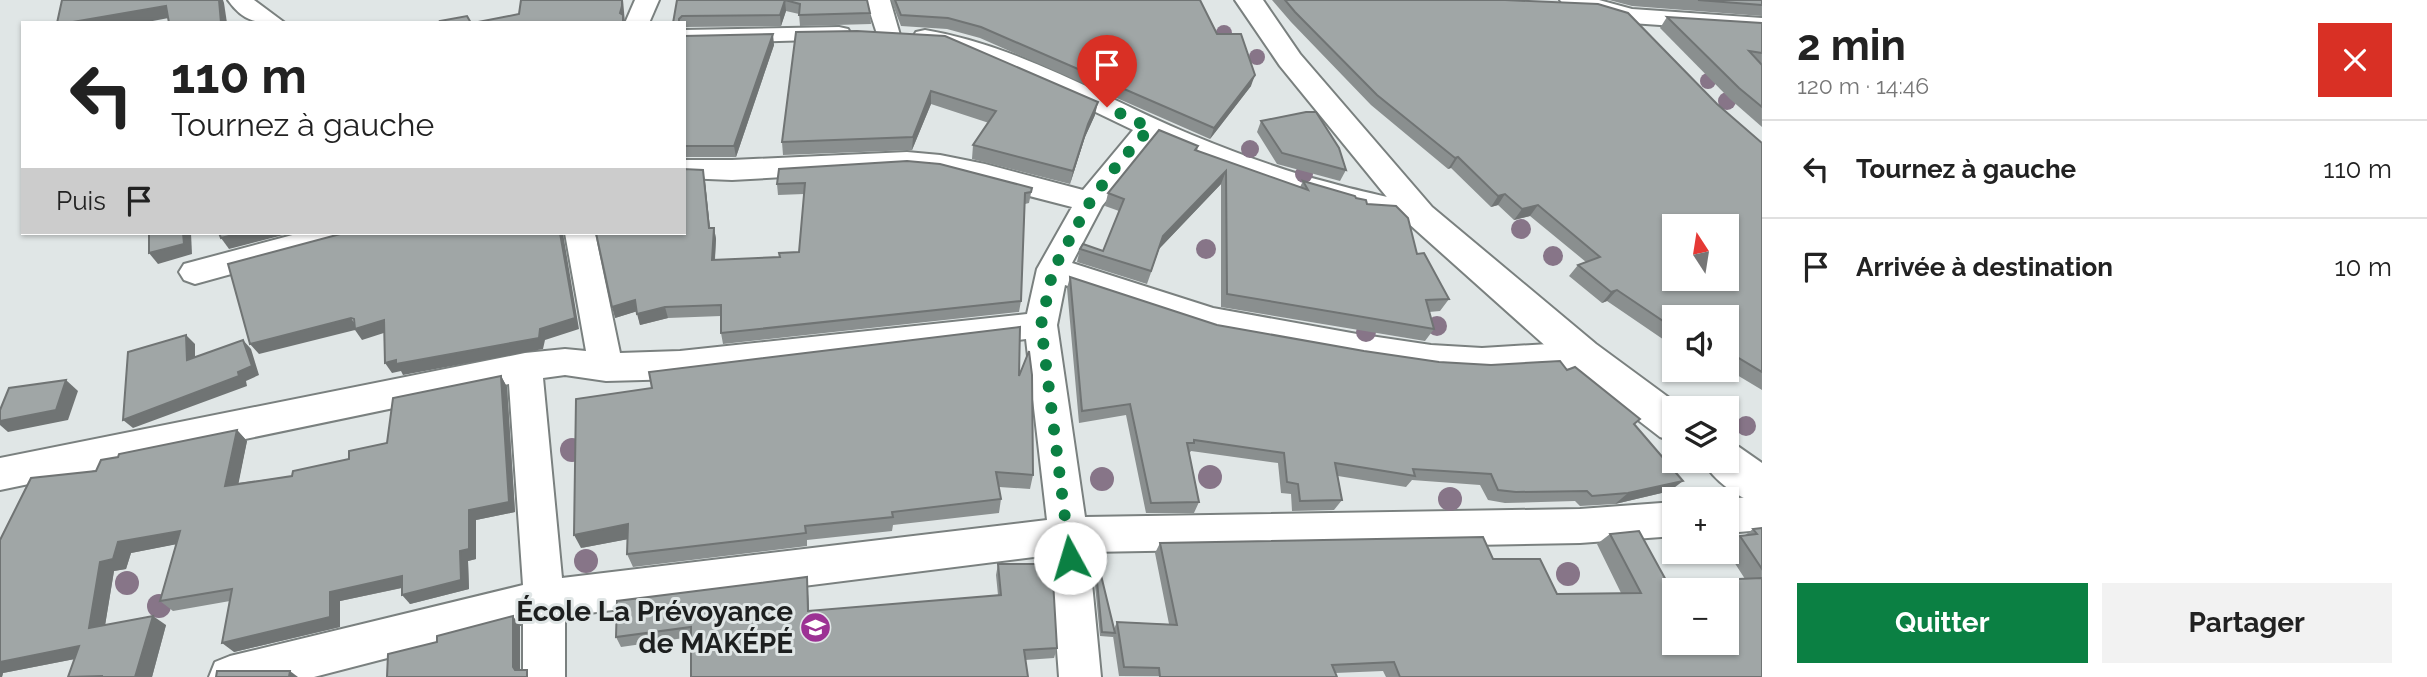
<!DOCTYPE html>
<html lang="fr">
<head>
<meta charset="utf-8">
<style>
	:root { --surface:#fff; --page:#f2f2f2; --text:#222; --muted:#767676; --line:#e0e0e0; --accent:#0b8043 }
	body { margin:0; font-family:Raleway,sans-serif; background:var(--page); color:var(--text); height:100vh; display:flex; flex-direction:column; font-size:26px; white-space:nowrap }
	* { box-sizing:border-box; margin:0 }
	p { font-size:23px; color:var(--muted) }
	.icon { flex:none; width:38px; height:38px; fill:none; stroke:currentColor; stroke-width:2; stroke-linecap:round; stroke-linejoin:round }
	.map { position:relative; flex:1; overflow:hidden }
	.sheet { display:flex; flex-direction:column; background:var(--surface); width:665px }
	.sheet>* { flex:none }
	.banner { position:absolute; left:21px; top:21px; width:665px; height:214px; border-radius:0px; box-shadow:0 2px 5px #0004; background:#fff; color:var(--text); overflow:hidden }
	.needle { width:46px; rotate:348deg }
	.controls { position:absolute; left:1662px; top:214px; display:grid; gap:14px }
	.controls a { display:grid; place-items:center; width:77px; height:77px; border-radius:0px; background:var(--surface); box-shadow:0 2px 5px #0004; font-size:35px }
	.pin { position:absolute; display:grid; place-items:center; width:60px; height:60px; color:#fff; margin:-72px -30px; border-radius:50% 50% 50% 0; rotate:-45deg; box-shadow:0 0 7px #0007 }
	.pin .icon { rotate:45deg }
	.me { position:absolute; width:77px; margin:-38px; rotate:354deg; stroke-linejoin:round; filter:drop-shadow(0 0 5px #0008) }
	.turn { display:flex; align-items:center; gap:24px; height:147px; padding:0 35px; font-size:32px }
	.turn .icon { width:91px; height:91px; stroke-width:2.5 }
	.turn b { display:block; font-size:49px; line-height:60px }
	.then { display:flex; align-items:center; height:66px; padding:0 35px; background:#0003; gap:14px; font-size:26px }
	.round { display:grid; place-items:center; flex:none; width:74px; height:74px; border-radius:0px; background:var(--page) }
	.headline { display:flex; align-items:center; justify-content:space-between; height:119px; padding:0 35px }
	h1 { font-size:42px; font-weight:700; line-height:52px }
	.button { display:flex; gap:14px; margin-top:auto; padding:14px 35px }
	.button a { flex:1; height:80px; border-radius:0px; background:var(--accent); color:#fff; font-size:28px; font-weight:700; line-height:80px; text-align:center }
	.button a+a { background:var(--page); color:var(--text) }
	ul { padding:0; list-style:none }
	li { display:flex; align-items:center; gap:21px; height:98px; padding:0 35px; border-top:2px solid var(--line) }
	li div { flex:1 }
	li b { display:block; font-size:26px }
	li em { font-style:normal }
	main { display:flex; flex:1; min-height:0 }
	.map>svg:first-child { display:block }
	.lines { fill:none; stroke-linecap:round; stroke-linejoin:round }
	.street-casing { stroke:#7a807f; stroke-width:4 }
	.secondary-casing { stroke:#7a807f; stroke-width:4 }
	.street { fill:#fff; fill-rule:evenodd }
	.secondary { fill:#fff; fill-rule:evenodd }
	.tree { fill:#877588 }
	.wall { fill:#8a8f8f }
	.shaded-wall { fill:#707474 }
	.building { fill:#a0a6a6; stroke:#707474; stroke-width:2; fill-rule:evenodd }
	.route { stroke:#0b8043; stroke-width:12; stroke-dasharray:0 21.6 }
	.labels { text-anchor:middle; stroke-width:6; stroke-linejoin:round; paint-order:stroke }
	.near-poi-label { font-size:28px; font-weight:bold; fill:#1d1f1f; stroke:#e0e6e6; text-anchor:end }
</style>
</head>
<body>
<main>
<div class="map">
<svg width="1762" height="677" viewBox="0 0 1762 677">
	<rect width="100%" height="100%" fill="#e0e6e6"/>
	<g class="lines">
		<defs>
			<g id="street">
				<path d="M 228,0 L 254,0 L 285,23 C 259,23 245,24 228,0 Z"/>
				<path d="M 635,0 L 659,0 L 649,23 L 625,23 Z"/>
				<path d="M 866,0 L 890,0 L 900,35 L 897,40 L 888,42 L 879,40 Z"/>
				<path d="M 1560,0 L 1599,0 L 1632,9 L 1762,18 L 1762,32 L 1631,23 L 1564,5 Z"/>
				<path d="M 839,27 L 848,29 L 851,34 L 848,39 L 684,44 L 684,30 Z"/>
				<path d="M 925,30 C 1021,46 1103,98 1192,135 C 1236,153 1281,170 1327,182 C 1361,192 1396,198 1431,208 L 1435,215 L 1431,222 L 1420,225 C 1329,203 1241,177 1155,140 L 1102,206 L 1072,263 L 1213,308 L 1357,334 L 1431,345 L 1482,348 L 1582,342 L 1594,346 L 1599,355 L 1594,364 L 1582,368 L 1482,374 L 1431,371 L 1357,360 L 1213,334 L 1065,285 L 1057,325 L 1085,517 L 1580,509 L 1675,502 L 1675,536 L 1580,543 L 1089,552 L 1101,677 L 1059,677 L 1050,555 L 565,616 L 565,677 L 523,677 L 523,623 L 314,677 L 209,677 L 215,662 L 230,656 L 523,585 L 509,384 L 0,490 L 0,458 L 525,353 L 565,349 L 586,351 L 565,233 L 595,233 L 620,353 L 680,351 L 1027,314 L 1037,269 L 1072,207 L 940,173 L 907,170 L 732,180 L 684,178 L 684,160 L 732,160 L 907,152 L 940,155 L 985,164 L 1083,190 L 1133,130 L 1002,67 L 950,49 L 916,42 L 913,37 L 916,32 ZM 1026,339 L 1047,520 L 562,578 L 543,378 L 565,375 L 606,381 L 680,379 Z"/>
				<path d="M 300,233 L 355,233 L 351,241 L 195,284 L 184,280 L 179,272 L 184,264 Z"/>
				<path d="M 1762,496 L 1762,530 L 1727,533 L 1727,499 Z"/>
			</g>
			<g id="secondary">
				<path d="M 1235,0 L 1263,0 L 1300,54 L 1432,207 L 1596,344 L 1683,408 L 1675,408 L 1675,442 L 1660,437 L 1568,366 L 1408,223 L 1280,66 Z"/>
				<path d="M 1727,443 L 1739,447 L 1762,463 L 1762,506 C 1740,498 1713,482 1703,460 L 1727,460 Z"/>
			</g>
		</defs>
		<!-- street casing -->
		<use href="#street" class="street-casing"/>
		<!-- secondary casing -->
		<use href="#secondary" class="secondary-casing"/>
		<!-- street -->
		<use href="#street" class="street"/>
		<!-- secondary -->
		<use href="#secondary" class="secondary"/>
	</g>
	<!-- trees -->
	<g class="tree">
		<circle cx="1224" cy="33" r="8"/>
		<circle cx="1257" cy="57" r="8"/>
		<circle cx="1708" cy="81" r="8"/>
		<circle cx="1727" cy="101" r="9"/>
		<circle cx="1250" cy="149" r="9"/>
		<circle cx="1304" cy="174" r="9"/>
		<circle cx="1521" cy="229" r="10"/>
		<circle cx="1206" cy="249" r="10"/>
		<circle cx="1553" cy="256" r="10"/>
		<circle cx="1437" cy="326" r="10"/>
		<circle cx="1366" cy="332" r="10"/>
		<circle cx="1746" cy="426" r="10"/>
		<circle cx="572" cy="450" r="12"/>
		<circle cx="1210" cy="477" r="12"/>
		<circle cx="1102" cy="479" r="12"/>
		<circle cx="1450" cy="499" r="12"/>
		<circle cx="586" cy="561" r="12"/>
		<circle cx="1568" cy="574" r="12"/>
		<circle cx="127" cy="583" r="12"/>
		<circle cx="159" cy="606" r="12"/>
	</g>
	<!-- wall -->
	<g class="wall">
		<path d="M 677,0 L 867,0 L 870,13 L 871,24 L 800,26 L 799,14 L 786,11 L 781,26 L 684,27 L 684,23 L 673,23 Z"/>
		<path d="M 891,0 L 1200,0 L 1217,34 L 1251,86 L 1210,139 L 980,38 L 947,29 L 901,26 Z"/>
		<path d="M 1272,0 L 1505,0 L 1717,104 L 1762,143 L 1762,390 L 1727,369 L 1727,317 L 1675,317 L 1675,340 L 1670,344 L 1607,301 L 1602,303 L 1569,276 L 1578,265 L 1586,262 L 1530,216 L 1514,220 L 1498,205 L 1491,207 L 1451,168 L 1448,169 L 1371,105 L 1291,22 Z"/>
		<path d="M 1609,0 L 1762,0 L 1762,16 L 1632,6 Z"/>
		<path d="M 1667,17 L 1762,23 L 1762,127 L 1730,99 L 1660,28 Z"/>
		<path d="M 796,32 L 1095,115 L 1085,137 L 1070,184 L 972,159 L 973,145 L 989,123 L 931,104 L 912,150 L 783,155 L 782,142 Z"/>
		<path d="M 684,36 L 774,45 L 736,157 L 684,157 Z"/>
		<path d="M 1261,121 L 1346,170 L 1340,181 L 1277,164 L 1257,132 Z"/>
		<path d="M 1198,146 L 1197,151 L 1300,187 L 1303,181 L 1356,198 L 1367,204 L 1417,254 L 1449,299 L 1440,311 L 1429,312 L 1434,329 L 1425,341 L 1221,307 L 1221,184 L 1159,249 L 1147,284 L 1077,262 L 1080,249 L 1103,251 L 1119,211 L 1105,206 L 1108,193 Z"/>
		<path d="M 779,169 L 1032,188 L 1029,203 L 1025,204 L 1021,301 L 1019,312 L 723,344 L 721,333 L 721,316 L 668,318 L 640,325 L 637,311 L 615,318 L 705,182 L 710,228 L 714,228 L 716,239 L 715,260 L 780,257 L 799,252 L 804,194 L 778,195 L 777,184 Z"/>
		<path d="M 1070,277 L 1217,325 L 1364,351 L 1439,362 L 1567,370 L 1635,424 L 1670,491 L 1615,504 L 1580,506 L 1575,501 L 1505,503 L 1488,500 L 1480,485 L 1412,480 L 1406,487 L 1338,476 L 1342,500 L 1334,510 L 1292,511 L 1291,494 L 1281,493 L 1278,463 L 1191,451 L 1189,454 L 1199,502 L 1194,513 L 1146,513 L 1126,415 L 1079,423 L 1067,288 Z"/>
		<path d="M 501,376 L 507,387 L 515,512 L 476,520 L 476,559 L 468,561 L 469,589 L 410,604 L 402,588 L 340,601 L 340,627 L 234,652 L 230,601 L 173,611 L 160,601 L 176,544 L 131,553 L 126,569 L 114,571 L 105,625 L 166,625 L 152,677 L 68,677 L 75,659 L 3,673 L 2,677 L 0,677 L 96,471 L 118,457 L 237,430 L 247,441 L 238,483 L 292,476 L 349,459 L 387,443 Z"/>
		<path d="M 1019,376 L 1033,475 L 1030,489 L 999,487 L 1001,499 L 999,513 L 893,525 L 892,531 L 807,540 L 807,546 L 633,567 L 627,554 L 628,539 L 581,548 Z"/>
		<path d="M 1762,528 L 1762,677 L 1386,677 L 1383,671 L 1335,673 L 1337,677 L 1119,676 L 1113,636 L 1113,637 L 1100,636 L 1094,575 L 1096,571 L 1114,629 L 1117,622 L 1169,624 L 1155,553 L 1160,543 L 1493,559 L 1557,594 L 1621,593 L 1597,544 L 1610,534 L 1667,582 L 1745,579 L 1727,551 L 1727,545 L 1740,536 L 1744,536 L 1753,529 Z"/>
		<path d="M 998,564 L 1057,648 L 1054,658 L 1025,660 L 691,637 L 621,647 L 616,637 L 807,577 L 809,611 L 998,595 L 996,575 Z"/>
	</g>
	<!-- shaded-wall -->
	<g class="shaded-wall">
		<path d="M 219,0 L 223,0 L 224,3 L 227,23 L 221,23 Z"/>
		<path d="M 622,0 L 623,0 L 625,23 L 623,23 L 620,13 Z"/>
		<path d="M 785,0 L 786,11 L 781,26 L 780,15 Z"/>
		<path d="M 166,6 L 174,17 L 142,23 L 67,23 Z"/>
		<path d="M 773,34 L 774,45 L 736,157 L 734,146 Z"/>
		<path d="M 1255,75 L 1251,86 L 1210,139 L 1214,128 Z"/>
		<path d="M 931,91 L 931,104 L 912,150 L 913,137 Z"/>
		<path d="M 1098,102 L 1095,115 L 1085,137 L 1070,184 L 1073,171 L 1088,124 Z"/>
		<path d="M 1458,157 L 1451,168 L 1448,169 L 1455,158 Z"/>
		<path d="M 703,170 L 705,182 L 711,239 L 709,228 Z"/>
		<path d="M 1226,171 L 1221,184 L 1159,249 L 1147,284 L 1163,236 Z"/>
		<path d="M 1505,194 L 1498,205 L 1491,207 L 1498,196 Z"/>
		<path d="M 1538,205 L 1530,216 L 1514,220 L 1522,209 Z"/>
		<path d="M 714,228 L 716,239 L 714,271 L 712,260 Z"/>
		<path d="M 183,233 L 191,233 L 192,254 L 158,264 L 149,253 Z"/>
		<path d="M 241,233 L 291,233 L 229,249 L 221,238 Z"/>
		<path d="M 560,233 L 563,233 L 579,329 L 545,340 L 543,349 L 403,375 L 401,371 L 392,373 L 385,363 Z"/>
		<path d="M 1617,290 L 1607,301 L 1602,303 L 1611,292 Z"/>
		<path d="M 635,300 L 638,311 L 615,318 L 612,307 Z"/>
		<path d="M 665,307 L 668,318 L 640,325 L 637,314 Z"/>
		<path d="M 351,318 L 358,328 L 384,320 L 390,331 L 362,340 L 355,330 L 259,354 L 250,344 Z"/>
		<path d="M 186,335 L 195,344 L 195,369 L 187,360 Z"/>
		<path d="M 243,340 L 251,349 L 259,375 L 246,381 L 247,386 L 133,428 L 123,420 L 238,372 Z"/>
		<path d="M 501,376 L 507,387 L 515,512 L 476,520 L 476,559 L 468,561 L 469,589 L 410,604 L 402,595 L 460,551 L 469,510 Z"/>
		<path d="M 66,380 L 78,391 L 68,420 L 8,432 L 0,425 L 0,421 Z"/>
		<path d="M 237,430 L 247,441 L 236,496 L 225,486 Z"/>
		<path d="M 1683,481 L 1670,491 L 1615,504 L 1628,493 Z"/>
		<path d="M 628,524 L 634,538 L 581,548 L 574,535 Z"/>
		<path d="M 180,531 L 193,541 L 131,553 L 126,569 L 114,571 L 103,638 L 89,628 L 100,562 L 118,542 Z"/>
		<path d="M 402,576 L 410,586 L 340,601 L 340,627 L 234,652 L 222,643 L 330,592 Z"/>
		<path d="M 807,577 L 808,588 L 809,621 L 808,611 Z"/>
		<path d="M 153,616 L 166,625 L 152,677 L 135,677 Z"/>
		<path d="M 513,616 L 520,626 L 520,677 L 513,667 Z"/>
		<path d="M 79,646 L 95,655 L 3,673 L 2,677 L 0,677 L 0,662 Z"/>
		<path d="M 290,671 L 298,677 L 289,677 Z"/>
	</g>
	<!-- building -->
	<g class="building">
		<path d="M 62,0 L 219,0 L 221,23 L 169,23 L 166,6 L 67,23 L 57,23 Z"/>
		<path d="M 521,0 L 622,0 L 622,6 L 620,13 L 623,15 L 623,23 L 473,23 L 519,14 Z"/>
		<path d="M 677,0 L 867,0 L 870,13 L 799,15 L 800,4 L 785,0 L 780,15 L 682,16 L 679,19 L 679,23 L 673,23 Z"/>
		<path d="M 895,0 L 1200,0 L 1217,34 L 1241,34 L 1255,75 L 1214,128 L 981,27 L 948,18 L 901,15 Z"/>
		<path d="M 1285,0 L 1505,0 L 1598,4 L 1628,13 L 1717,104 L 1762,143 L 1762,372 L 1727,351 L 1727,317 L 1675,317 L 1675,329 L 1617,290 L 1611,292 L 1578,265 L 1600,257 L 1538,205 L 1522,209 L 1505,194 L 1498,196 L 1458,157 L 1455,158 L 1377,95 L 1295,12 ZM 1675,226 L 1727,226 L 1727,278 L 1675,278 Z"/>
		<path d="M 1698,0 L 1762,0 L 1762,5 Z"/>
		<path d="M 467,16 L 471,23 L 441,23 L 440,21 Z"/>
		<path d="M 1667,17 L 1762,23 L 1762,53 L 1749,51 L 1762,65 L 1762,107 L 1739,88 Z"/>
		<path d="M 857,31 L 945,36 L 1098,102 L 1088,124 L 1073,171 L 973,145 L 996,111 L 931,91 L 913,137 L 782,142 L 796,32 Z"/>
		<path d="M 773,34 L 734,146 L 684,146 L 684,36 Z"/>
		<path d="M 1306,112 L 1316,112 L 1339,148 L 1346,170 L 1282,153 L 1261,121 Z"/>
		<path d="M 1159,130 L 1198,146 L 1195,150 L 1308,190 L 1303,181 L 1355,196 L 1356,198 L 1366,200 L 1367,204 L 1396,206 L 1408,218 L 1417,254 L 1424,253 L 1449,299 L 1426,300 L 1434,329 L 1227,294 L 1226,171 L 1163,236 L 1151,271 L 1080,249 L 1083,244 L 1103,251 L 1124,199 L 1108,193 Z"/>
		<path d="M 907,161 L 940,164 L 1032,188 L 1031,192 L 1025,193 L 1021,301 L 721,333 L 721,305 L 665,307 L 637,314 L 635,300 L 612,307 L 596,233 L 684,233 L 684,169 L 703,170 L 709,228 L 714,228 L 712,260 L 780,257 L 779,253 L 799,252 L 805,183 L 777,184 L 779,169 Z"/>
		<path d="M 149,233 L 183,233 L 184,244 L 149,253 Z"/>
		<path d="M 219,233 L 241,233 L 221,238 Z"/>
		<path d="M 344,233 L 560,233 L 575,318 L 540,329 L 539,338 L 396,364 L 396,360 L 385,363 L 384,320 L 355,329 L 354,319 L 351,318 L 250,344 L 228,264 Z"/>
		<path d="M 1070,277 L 1217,325 L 1364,351 L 1439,362 L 1491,365 L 1560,361 L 1567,370 L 1575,367 L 1640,419 L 1634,424 L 1683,481 L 1628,493 L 1592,496 L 1587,491 L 1516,492 L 1498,490 L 1491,474 L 1413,469 L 1415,476 L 1335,463 L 1342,500 L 1300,501 L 1298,484 L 1287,482 L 1284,453 L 1194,440 L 1194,443 L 1187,443 L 1199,502 L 1151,503 L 1130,404 L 1082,411 Z"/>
		<path d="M 1020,327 L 1019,376 L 1029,351 L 1032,375 L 1033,475 L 996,472 L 1001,499 L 892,512 L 893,517 L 805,526 L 806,533 L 627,554 L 628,524 L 574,535 L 576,399 L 652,388 L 649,372 Z"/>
		<path d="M 186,335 L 187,360 L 243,340 L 252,366 L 238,372 L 239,376 L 123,420 L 128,352 Z"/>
		<path d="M 501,376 L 509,502 L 469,510 L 469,549 L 460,551 L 461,580 L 402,595 L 402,576 L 330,592 L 330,617 L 222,643 L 232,589 L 160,601 L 180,531 L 118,542 L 113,559 L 100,562 L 89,628 L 153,616 L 135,677 L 102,677 L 102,676 L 68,677 L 79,646 L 0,662 L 0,540 L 31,478 L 96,471 L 101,460 L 118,457 L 119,454 L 237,430 L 225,486 L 292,476 L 293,471 L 349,459 L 349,451 L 387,443 L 393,398 Z"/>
		<path d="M 66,380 L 56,410 L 0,421 L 0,410 L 9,388 Z"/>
		<path d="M 1762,528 L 1762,569 L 1740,536 L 1757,534 L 1753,529 Z"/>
		<path d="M 1639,531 L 1667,582 L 1762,578 L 1762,677 L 1400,677 L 1394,662 L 1332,665 L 1337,677 L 1160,677 L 1159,668 L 1124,667 L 1117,622 L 1177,625 L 1160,543 L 1483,537 L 1493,559 L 1540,559 L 1557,594 L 1641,593 L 1610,534 ZM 1675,590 L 1727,590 L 1727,642 L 1675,642 Z"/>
		<path d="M 998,564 L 1052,564 L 1057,648 L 1024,650 L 1028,677 L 691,677 L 691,627 L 616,637 L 617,601 L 807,577 L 808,611 L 1001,595 Z"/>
		<path d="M 1096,571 L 1100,571 L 1115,633 L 1102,632 Z"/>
		<path d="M 513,616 L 513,667 L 515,670 L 527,670 L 527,677 L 387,677 L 388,654 L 437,642 L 437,636 Z"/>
		<path d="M 217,671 L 290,671 L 289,677 L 216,677 Z"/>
	</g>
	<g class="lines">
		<!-- route -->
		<path class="route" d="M 1070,558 L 1041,325 L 1053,270 L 1090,202 L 1117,165 L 1150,128 L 1107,107"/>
	</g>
	<!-- icons -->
	<defs>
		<symbol id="school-disc" viewBox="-11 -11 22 22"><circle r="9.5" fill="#9c3294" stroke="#e0e6e6"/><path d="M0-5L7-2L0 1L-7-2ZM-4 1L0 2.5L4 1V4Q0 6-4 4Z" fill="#fff"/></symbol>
	</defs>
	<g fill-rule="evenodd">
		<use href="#school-disc" x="798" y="610" width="35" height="35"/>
	</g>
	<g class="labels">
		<!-- near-poi labels -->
		<g class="near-poi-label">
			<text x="793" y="621">École La Prévoyance<tspan x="793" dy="32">de MAKÉPÉ</tspan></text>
		</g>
	</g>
</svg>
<div class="controls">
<a><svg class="needle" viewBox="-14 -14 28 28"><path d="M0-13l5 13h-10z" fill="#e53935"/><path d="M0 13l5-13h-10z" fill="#767676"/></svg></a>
<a><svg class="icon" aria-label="sound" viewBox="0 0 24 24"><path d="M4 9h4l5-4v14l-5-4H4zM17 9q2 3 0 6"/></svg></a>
<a><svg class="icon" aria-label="layers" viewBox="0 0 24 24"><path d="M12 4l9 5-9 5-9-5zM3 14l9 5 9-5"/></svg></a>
<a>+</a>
<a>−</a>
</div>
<div class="pin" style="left:1107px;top:107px;background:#d93025"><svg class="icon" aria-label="arrive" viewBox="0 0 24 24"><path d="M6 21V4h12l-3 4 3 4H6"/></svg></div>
<svg class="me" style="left:1070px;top:558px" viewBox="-20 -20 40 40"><circle r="19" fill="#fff"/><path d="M0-13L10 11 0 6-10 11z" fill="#0b8043"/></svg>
<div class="banner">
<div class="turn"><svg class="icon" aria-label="left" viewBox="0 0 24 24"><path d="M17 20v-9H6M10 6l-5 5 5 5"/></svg><div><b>110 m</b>Tournez à gauche</div></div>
<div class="then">Puis<svg class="icon" aria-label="arrive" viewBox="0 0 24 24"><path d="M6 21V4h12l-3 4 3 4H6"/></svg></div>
</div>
</div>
<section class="sheet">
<div class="headline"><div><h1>2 min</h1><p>120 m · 14:46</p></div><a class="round" style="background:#d93025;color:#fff"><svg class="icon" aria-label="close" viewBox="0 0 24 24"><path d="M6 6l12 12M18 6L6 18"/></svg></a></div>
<ul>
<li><svg class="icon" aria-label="left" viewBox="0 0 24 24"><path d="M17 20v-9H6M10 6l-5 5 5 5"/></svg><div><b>Tournez à gauche</b></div><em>110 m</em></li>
<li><svg class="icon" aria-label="arrive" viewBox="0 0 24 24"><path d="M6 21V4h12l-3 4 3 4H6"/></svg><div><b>Arrivée à destination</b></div><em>10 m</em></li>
</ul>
<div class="button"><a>Quitter</a><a>Partager</a></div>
</section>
</main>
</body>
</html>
